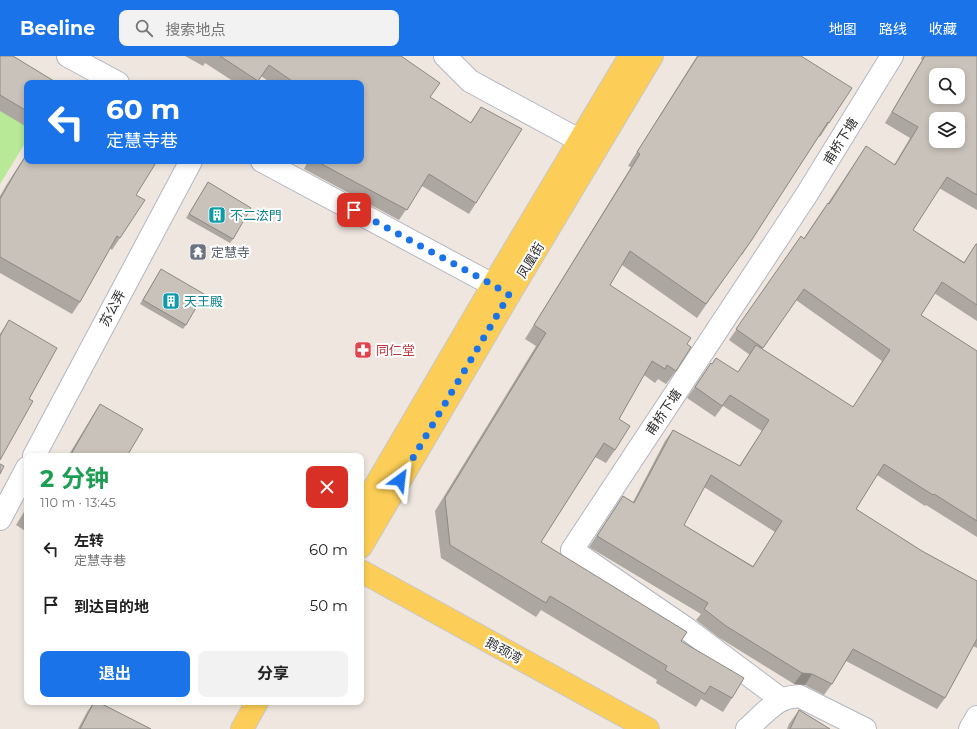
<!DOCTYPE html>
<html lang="zh">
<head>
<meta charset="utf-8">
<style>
	:root { --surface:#fff; --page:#f2f2f2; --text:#222; --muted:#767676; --accent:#1a73e8 }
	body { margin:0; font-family:Montserrat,"Noto Sans SC",sans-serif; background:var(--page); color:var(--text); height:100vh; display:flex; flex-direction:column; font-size:15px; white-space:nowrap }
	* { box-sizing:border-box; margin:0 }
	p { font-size:13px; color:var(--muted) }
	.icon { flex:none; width:22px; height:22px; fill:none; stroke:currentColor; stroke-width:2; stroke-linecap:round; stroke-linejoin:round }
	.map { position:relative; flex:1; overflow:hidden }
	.details { position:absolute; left:24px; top:397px; width:340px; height:252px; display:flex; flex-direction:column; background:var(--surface); border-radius:8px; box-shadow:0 2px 6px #0003 }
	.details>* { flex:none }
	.hud { position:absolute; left:24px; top:24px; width:340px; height:84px; border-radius:8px; box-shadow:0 2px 6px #0003; background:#1a73e8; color:#fff; overflow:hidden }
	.fabs { position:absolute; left:929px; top:12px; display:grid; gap:8px }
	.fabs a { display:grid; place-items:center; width:36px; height:36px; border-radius:8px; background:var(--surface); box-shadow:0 2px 6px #0003; font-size:20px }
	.pin { position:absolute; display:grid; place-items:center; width:34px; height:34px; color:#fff; margin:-17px; border-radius:8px; box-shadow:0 2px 6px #0006 }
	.me { position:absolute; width:44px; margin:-22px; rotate:30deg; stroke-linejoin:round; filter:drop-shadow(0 0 3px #0008) }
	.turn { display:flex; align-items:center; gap:14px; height:84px; padding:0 16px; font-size:18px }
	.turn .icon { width:52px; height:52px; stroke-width:2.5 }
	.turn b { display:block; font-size:28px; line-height:34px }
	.round { display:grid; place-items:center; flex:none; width:42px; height:42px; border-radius:8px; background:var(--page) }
	.overview { display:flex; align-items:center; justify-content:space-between; height:68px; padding:0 16px }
	h1 { font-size:24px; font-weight:700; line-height:30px; color:#1e9e55 }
	.button { display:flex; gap:8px; margin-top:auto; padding:8px 16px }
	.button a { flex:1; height:46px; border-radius:8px; background:var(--accent); color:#fff; font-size:16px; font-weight:700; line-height:46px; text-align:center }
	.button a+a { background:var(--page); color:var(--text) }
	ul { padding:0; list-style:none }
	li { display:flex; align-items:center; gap:12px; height:56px; padding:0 16px }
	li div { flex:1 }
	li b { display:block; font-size:15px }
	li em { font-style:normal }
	header { display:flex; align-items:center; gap:24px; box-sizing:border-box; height:56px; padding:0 20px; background:var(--accent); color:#fff }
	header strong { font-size:19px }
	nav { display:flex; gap:22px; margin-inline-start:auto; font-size:14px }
	.search { width:280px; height:36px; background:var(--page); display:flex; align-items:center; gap:10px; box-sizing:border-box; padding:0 14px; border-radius:8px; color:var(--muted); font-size:15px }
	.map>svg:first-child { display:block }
	.green { fill:#b7e997 }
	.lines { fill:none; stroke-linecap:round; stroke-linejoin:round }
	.minor-casing { stroke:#b3b6c1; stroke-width:24 }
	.major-casing { stroke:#c8c8c8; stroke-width:24 }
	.minor { stroke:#fff; stroke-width:22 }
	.major { stroke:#fcce57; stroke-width:22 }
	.wall { fill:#aca7a0; fill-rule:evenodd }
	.shaded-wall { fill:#8c8882 }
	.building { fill:#c8c2ba; stroke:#8c8882; fill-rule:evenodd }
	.route { stroke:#1a73e8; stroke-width:7; stroke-dasharray:0 12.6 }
	.labels { text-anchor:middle; stroke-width:4; stroke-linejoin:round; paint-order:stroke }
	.street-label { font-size:13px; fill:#2d2d2d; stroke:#fff }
	.culture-label { font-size:13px; fill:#0d838f; stroke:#fff; text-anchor:start }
	.worship-label { font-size:13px; fill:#5b616d; stroke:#fff; text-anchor:start }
	.health-label { font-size:13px; fill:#be3a42; stroke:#fff; text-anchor:start }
</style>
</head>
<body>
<header>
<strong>Beeline</strong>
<div class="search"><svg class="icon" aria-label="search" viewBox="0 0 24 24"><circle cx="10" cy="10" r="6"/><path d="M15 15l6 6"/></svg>搜索地点</div>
<nav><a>地图</a><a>路线</a><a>收藏</a></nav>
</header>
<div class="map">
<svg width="977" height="673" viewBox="0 0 977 673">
	<rect width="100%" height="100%" fill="#efe7df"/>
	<!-- green -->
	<path class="green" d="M 0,0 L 12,0 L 59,27 L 27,27 L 27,84 L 0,128 Z"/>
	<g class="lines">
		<defs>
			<g id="minor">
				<path d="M 68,0 L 118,27"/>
				<path d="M 445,0 L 470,25 L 579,84 L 596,94"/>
				<path d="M 262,105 L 493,229 L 509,239"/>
				<path d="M 34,400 L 191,105"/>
				<path d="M 0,463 L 27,412"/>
				<path d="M 782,644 L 687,573 L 572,494 L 807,138 L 892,0"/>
				<path d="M 747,673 C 756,665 773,647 784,643 C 789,641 794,641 799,640 L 865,673"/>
				<path d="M 970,673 L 977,661"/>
			</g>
			<g id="major">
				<path d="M 361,454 L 493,229 L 630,0"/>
				<path d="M 361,491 L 509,239 L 652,0"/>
				<path d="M 361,515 L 648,673"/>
				<path d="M 242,673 L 257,646"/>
			</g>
		</defs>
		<!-- minor casing -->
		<use href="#minor" class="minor-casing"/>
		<!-- major casing -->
		<use href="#major" class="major-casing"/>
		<!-- minor -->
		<use href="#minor" class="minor"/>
		<!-- major -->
		<use href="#major" class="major"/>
	</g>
	<!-- wall -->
	<g class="wall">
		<path d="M 0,0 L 27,27 L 27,71 L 0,55 Z"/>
		<path d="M 185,0 L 401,0 L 430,41 L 470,67 L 481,51 L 476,147 L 469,158 L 422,130 L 399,164 L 304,113 L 308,105 L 361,105 L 361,27 L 271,27 L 261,20 L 257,27 L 236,27 L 205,7 L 203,10 Z"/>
		<path d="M 697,0 L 801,0 L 829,67 L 820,81 L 819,80 L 751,185 L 742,199 L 741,198 L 697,262 L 622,209 L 610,229 L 687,288 L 676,315 L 666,328 L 658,323 L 655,327 L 644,319 L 619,363 L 615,394 L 606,407 L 595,401 L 541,486 L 681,585 L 732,642 L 723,656 L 701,643 L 696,651 L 656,627 L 657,624 L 541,554 L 536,561 L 441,502 L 435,455 L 536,290 L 525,283 L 631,111 L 628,110 Z"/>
		<path d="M 922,0 L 977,0 L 977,154 L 939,132 L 913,174 L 964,206 L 976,188 L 977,188 L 977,265 L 934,237 L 921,259 L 977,295 L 977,481 L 926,449 L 925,450 L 877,419 L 856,453 L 922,495 L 977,525 L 977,592 L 973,590 L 945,642 L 937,653 L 846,605 L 832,628 L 824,639 L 805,629 L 794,628 L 718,581 L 696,564 L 701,558 L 589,491 L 623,440 L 633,446 L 665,385 L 673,374 L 739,410 L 762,375 L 723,350 L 715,361 L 687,342 L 711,307 L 738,316 L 750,299 L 729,284 L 801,180 L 804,182 L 820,158 L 828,147 L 866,90 L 894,109 L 910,82 L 885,67 L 922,4 L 921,3 ZM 796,244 L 882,305 L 853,351 L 762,293 ZM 704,431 L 775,476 L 753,510 L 684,469 Z"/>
		<path d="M 27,97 L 27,105 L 136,139 L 120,182 L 112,194 L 110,192 L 80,246 L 72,258 L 0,217 L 0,140 L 7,128 Z"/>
		<path d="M 208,126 L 233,183 L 230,187 L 186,162 Z"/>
		<path d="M 161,213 L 186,269 L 183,273 L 140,248 Z"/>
		<path d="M 9,264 L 29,343 L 0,404 L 0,278 Z"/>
		<path d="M 100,348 L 127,400 L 68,400 L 93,359 Z"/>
		<path d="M 27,451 L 27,476 L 16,469 Z"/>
		<path d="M 94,646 L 151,673 L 78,673 L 87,656 Z"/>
		<path d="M 799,654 L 830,673 L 787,673 L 789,668 Z"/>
	</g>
	<!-- shaded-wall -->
	<path class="shaded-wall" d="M 802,617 L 812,618 L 805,629 L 794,628 Z"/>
	<!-- building -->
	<g class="building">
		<path d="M 0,0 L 13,0 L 57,27 L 27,27 L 27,55 L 0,39 Z"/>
		<path d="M 220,0 L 401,0 L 440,27 L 430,41 L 471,67 L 481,51 L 522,73 L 476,147 L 429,118 L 407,154 L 316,105 L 361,105 L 361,27 L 295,27 L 269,9 L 258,25 Z"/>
		<path d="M 698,0 L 801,0 L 852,32 L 829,67 L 828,66 L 751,185 L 706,248 L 630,195 L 610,229 L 691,282 L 687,288 L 691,291 L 676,315 L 667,309 L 665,313 L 652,305 L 619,363 L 630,370 L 615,394 L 604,387 L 541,486 L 687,576 L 681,585 L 744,622 L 732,642 L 710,630 L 705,638 L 665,614 L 667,610 L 550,540 L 546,547 L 450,489 L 445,442 L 546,277 L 534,269 L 640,98 L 637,96 Z"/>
		<path d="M 925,0 L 977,0 L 977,139 L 947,121 L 913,174 L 964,207 L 976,188 L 977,188 L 977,249 L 942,226 L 921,259 L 977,295 L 977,465 L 934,438 L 933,439 L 884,408 L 856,453 L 922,495 L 977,525 L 977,583 L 945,642 L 853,593 L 832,628 L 812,618 L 802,617 L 726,570 L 704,553 L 708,547 L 597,480 L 623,440 L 634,447 L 673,374 L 740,410 L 769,364 L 730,339 L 722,350 L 695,331 L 711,307 L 712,308 L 716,302 L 738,316 L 756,289 L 853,351 L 890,294 L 804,233 L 763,292 L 736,273 L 801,180 L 804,183 L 828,147 L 829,148 L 866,90 L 895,109 L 918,71 L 892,56 ZM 936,19 L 958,19 L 958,41 L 936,41 ZM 936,63 L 958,63 L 958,85 L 936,85 ZM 711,419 L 782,465 L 753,511 L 684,469 Z"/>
		<path d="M 76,25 L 80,27 L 75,27 Z"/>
		<path d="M 27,98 L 27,105 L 157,105 L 136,139 L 145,144 L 120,182 L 117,180 L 80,246 L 0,201 L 0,143 L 15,117 Z"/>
		<path d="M 208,126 L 251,152 L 233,183 L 189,158 Z"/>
		<path d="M 161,213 L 204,238 L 186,269 L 143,244 Z"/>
		<path d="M 9,264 L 57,292 L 29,343 L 33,345 L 0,404 L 0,280 Z"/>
		<path d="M 100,348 L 143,373 L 127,400 L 70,400 Z"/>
		<path d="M 0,408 L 4,410 L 0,418 Z"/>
		<path d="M 27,453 L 27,460 L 24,458 Z"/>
		<path d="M 94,646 L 98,646 L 151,673 L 80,673 Z"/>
		<path d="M 799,654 L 830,673 L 790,673 Z"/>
	</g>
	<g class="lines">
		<!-- route -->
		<path class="route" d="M 354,154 L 493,229 L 509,239 L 400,424"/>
	</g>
	<!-- icons -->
	<defs>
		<symbol id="building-square" viewBox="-11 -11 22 22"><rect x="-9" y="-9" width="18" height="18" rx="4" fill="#0f9aa8" stroke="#fff"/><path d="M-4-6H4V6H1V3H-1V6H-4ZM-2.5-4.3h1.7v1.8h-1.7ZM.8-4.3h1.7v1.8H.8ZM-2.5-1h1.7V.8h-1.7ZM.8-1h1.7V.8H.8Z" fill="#fff"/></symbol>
		<symbol id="temple-square" viewBox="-11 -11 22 22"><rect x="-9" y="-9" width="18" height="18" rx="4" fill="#6b7280" stroke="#fff"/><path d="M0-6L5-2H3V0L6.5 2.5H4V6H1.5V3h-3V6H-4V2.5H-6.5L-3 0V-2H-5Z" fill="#fff"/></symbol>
		<symbol id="pharmacy-square" viewBox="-11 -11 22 22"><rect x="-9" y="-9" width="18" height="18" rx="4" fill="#e0444e" stroke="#fff"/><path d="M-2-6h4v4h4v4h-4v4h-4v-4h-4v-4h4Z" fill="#fff"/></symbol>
	</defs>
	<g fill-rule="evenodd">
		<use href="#building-square" x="207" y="149" width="20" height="20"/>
		<use href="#temple-square" x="188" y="186" width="20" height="20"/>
		<use href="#building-square" x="161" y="235" width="20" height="20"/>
		<use href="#pharmacy-square" x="353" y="284" width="20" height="20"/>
	</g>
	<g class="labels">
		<!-- street labels -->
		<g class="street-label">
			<text transform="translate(840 85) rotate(-58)" y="5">甫桥下塘</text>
			<text transform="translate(530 204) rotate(-59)" y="5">凤凰街</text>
			<text transform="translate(112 252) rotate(-62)" y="5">苏公弄</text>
			<text transform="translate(663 356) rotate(-56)" y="5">甫桥下塘</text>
			<text transform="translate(504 594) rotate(29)" y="5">鹅颈湾</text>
		</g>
		<!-- culture labels -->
		<g class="culture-label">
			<text x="230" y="164">不二㳒門</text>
			<text x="184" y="250">天王殿</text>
		</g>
		<!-- worship labels -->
		<g class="worship-label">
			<text x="211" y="201">定慧寺</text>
		</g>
		<!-- health labels -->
		<g class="health-label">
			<text x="376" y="299">同仁堂</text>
		</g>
	</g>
</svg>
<div class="fabs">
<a><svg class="icon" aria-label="search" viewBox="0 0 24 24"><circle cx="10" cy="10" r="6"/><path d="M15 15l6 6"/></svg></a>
<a><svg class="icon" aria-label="layers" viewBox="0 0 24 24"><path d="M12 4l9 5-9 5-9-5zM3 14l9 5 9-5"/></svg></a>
</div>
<div class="pin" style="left:354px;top:154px;background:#d93025"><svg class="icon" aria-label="arrive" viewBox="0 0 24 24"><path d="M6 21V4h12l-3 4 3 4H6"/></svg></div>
<svg class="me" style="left:400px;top:424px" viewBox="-20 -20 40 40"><path d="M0-17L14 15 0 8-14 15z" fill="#1a73e8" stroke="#fff" stroke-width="4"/></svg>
<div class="hud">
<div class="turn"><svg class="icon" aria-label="left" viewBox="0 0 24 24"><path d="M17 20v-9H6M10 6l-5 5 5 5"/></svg><div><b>60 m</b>定慧寺巷</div></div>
</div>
<section class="details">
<div class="overview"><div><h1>2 分钟</h1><p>110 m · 13:45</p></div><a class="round" style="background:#d93025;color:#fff"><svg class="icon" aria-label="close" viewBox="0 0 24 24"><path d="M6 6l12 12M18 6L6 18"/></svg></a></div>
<ul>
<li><svg class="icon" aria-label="left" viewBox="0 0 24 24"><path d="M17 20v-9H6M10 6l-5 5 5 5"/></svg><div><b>左转</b><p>定慧寺巷</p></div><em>60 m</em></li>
<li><svg class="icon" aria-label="arrive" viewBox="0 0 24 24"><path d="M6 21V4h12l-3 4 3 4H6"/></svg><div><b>到达目的地</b></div><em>50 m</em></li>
</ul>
<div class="button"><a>退出</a><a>分享</a></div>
</section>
</div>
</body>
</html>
